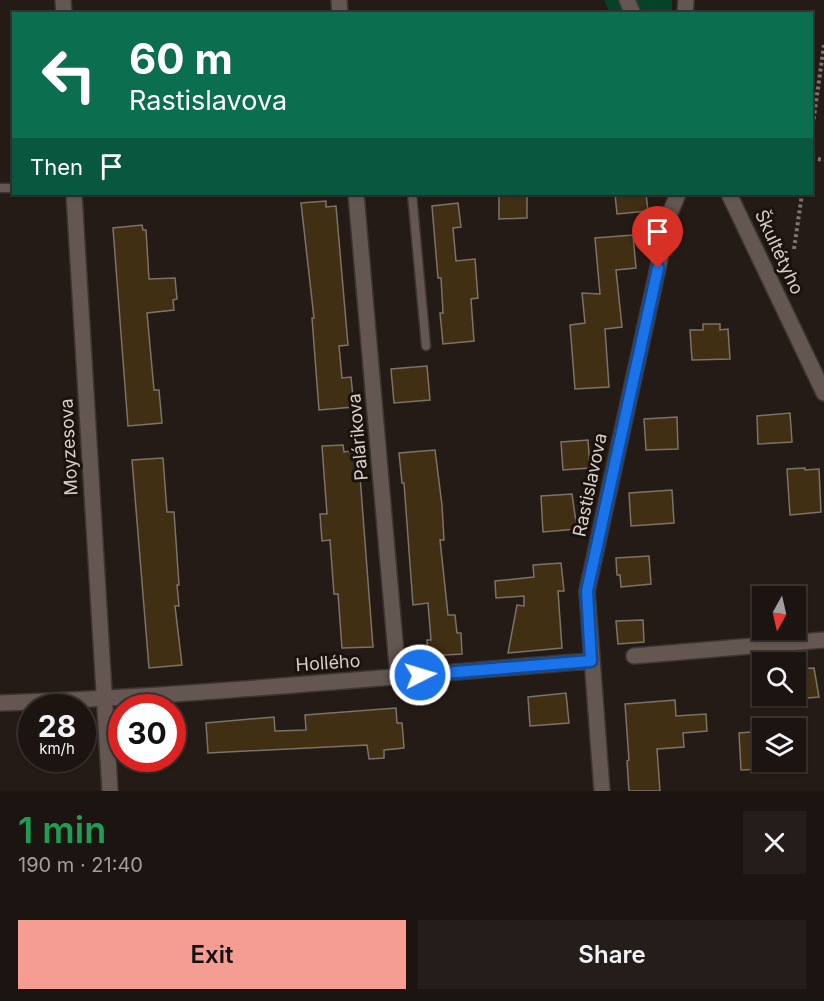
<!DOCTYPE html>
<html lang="en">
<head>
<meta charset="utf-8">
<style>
	:root { --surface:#1c1410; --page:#251d19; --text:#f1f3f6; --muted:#a09e9f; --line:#3a3330; --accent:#f59c93 }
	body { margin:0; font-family:Inter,sans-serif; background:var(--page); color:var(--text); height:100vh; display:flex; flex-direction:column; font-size:22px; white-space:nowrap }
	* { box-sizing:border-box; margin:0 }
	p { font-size:20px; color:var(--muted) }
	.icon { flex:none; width:33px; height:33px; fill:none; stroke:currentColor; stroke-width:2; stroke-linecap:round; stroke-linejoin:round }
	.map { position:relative; height:791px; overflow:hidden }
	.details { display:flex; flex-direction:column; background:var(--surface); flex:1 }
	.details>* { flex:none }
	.guide { position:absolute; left:12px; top:12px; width:801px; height:183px; border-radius:0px; box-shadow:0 2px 4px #0004,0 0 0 2px var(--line); background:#0b6e4f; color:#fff; overflow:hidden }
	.needle { width:39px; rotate:188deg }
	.fabs { position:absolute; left:752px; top:586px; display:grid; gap:12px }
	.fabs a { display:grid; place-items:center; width:54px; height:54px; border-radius:0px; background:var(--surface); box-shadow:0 2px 4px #0004,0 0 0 2px var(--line); font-size:30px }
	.speed { position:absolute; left:18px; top:694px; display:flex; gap:12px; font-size:30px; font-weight:700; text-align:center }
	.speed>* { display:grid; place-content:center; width:78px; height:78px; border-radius:50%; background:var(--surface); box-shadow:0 2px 4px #0004,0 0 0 2px var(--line); line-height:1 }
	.speed small { font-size:15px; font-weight:400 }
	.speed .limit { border:9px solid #d22; background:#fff; color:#111 }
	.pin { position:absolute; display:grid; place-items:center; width:51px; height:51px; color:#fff; margin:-62px -26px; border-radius:50% 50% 50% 0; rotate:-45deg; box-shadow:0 0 6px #0007 }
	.pin .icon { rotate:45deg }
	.me { position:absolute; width:66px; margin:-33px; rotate:85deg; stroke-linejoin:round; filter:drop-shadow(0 0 4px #0008) }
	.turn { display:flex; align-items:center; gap:21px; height:126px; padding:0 18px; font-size:27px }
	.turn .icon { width:78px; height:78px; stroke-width:2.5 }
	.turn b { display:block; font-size:42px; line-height:51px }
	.then { display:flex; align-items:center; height:57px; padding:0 18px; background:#0003; gap:12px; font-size:22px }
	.round { display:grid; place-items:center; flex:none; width:63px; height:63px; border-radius:0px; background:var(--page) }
	.overview { display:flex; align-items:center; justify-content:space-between; height:102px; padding:0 18px }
	h1 { font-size:36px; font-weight:600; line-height:45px; color:#1e9e55 }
	.cta { display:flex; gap:12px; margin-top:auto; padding:12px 18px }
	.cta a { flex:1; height:69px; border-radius:0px; background:var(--accent); color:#111; font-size:24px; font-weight:600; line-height:69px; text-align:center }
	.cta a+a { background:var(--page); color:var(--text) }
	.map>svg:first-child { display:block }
	.green { fill:#054229 }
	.building { fill:#412f13; stroke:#7b7368; stroke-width:1.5 }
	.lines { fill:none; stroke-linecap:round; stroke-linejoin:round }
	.service-casing { stroke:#3e3633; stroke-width:11 }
	.minor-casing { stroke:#3e3633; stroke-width:18 }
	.path { stroke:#7e7571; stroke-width:4; stroke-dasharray:3 3; stroke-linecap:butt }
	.service { stroke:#645752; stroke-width:8 }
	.minor { stroke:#645752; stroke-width:15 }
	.route-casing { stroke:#114b97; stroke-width:15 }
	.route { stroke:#1a73e8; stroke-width:10 }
	.labels { text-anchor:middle; stroke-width:6; stroke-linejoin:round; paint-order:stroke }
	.street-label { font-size:18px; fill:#d7cfcc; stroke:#1c120d }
</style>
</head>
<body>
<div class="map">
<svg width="824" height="791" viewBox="0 0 824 791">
	<rect width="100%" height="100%" fill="#251b16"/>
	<!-- green -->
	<path class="green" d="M 604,0 L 672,0 L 672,13 L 610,13 Z"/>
	<!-- building -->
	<g class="building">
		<path d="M 499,194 L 527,194 L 527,218 L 499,219 Z"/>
		<path d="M 615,194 L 646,194 L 648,211 L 617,214 Z"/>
		<path d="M 326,201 L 326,207 L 336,206 L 348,345 L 339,346 L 342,378 L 351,377 L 354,407 L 319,410 L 312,318 L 314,318 L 301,203 Z"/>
		<path d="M 458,203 L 461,227 L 453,228 L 456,261 L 475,259 L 478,298 L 471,299 L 474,341 L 443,344 L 440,313 L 443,313 L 441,278 L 438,278 L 432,206 Z"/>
		<path d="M 142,225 L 143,230 L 146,230 L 149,279 L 175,278 L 177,299 L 173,300 L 174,310 L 147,313 L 154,390 L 159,390 L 162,423 L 128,426 L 113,228 Z"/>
		<path d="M 633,235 L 636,268 L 616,270 L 622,327 L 605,329 L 609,387 L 575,389 L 570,325 L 585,323 L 582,293 L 600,294 L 595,238 Z"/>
		<path d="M 703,324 L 720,324 L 720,330 L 728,329 L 730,359 L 692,360 L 690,330 L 703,330 Z"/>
		<path d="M 427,366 L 430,400 L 394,403 L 391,369 Z"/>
		<path d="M 790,413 L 792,442 L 758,444 L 757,416 Z"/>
		<path d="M 677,417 L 678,449 L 646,450 L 644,419 Z"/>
		<path d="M 588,440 L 590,468 L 563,470 L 561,442 Z"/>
		<path d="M 343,445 L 344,452 L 358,450 L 373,647 L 342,648 L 338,594 L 334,594 L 330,540 L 322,541 L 320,514 L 327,514 L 322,446 Z"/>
		<path d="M 435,450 L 442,505 L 444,540 L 440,540 L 448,615 L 455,615 L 457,633 L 461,633 L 462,654 L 428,656 L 427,640 L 431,640 L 428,603 L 413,605 L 404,483 L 402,483 L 399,453 Z"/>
		<path d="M 163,458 L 167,512 L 174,512 L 179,585 L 177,585 L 179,606 L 175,606 L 182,665 L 149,668 L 132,460 Z"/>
		<path d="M 805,468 L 805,470 L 819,469 L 821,512 L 790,515 L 787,469 Z"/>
		<path d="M 672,490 L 674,523 L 631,526 L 629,493 Z"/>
		<path d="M 572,494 L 577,529 L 543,532 L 541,496 Z"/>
		<path d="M 649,556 L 651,584 L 621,587 L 620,575 L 617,575 L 616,558 Z"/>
		<path d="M 561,563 L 564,591 L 558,591 L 562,648 L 508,653 L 517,605 L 524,606 L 524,596 L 496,598 L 495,581 L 534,577 L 533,565 Z"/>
		<path d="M 643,620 L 644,642 L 618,644 L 616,621 Z"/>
		<path d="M 814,668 L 819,697 L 795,699 L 795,669 Z"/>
		<path d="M 566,693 L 569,723 L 530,726 L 528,697 Z"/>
		<path d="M 675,700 L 676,716 L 706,714 L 707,731 L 683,733 L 684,747 L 657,749 L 660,791 L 629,791 L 627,761 L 629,760 L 625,704 Z"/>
		<path d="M 396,708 L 397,723 L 402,723 L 404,748 L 384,750 L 384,758 L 369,759 L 367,745 L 208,753 L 206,723 L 274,717 L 275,731 L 306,730 L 305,715 Z"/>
		<path d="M 762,731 L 762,769 L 741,770 L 739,733 Z"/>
	</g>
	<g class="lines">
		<defs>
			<g id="service">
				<path d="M 0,188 L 14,188"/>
				<path d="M 412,194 L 426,346"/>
			</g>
			<g id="minor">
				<path d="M 63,0 L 64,14"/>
				<path d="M 339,0 L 340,14"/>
				<path d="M 627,0 L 633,14"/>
				<path d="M 685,14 L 686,0"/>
				<path d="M 74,194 L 110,791"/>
				<path d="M 356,194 L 398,677"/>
				<path d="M 729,194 L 824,393"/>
				<path d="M 634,656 L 824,640"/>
				<path d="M 0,703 C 198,696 394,676 591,661"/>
				<path d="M 602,791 L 587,591 L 670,213 L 678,194"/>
			</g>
		</defs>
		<!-- service casing -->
		<use href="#service" class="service-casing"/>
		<!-- minor casing -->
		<use href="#minor" class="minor-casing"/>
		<!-- path -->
		<g class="path">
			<path d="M 812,131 L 824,45"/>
			<path d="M 812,158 L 824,160"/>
			<path d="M 794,249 L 802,194"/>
		</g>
		<!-- service -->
		<use href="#service" class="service"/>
		<!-- minor -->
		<use href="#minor" class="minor"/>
	</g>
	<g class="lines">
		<defs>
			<path id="route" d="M 420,675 L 591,661 L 587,591 L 658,268"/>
		</defs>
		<!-- route casing -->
		<use href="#route" class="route-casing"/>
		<!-- route -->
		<use href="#route" class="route"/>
	</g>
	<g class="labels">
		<!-- street labels -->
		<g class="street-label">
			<text transform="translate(779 252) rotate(65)" y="6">Škultétyho</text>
			<text transform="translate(358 437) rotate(-95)" y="6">Palárikova</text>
			<text transform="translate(69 447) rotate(-93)" y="6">Moyzesova</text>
			<text transform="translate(590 485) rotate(-78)" y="6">Rastislavova</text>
			<text transform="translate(328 663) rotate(-4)" y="6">Hollého</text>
		</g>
	</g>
</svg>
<div class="fabs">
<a><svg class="needle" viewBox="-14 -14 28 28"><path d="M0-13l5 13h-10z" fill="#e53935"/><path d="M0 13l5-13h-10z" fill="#a09e9f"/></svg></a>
<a><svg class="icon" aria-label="search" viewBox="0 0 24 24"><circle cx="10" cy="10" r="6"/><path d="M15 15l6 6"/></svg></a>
<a><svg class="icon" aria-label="layers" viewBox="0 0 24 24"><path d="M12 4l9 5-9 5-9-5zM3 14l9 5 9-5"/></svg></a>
</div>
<div class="speed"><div>28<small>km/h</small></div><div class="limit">30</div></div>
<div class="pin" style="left:658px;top:268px;background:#d93025"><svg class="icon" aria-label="arrive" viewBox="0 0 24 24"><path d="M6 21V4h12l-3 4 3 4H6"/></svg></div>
<svg class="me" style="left:420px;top:675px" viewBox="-20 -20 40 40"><circle r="17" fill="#1a73e8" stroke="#fff" stroke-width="3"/><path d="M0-11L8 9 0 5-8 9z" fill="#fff"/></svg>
<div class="guide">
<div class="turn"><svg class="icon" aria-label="left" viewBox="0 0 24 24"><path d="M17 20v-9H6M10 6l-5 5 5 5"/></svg><div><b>60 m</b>Rastislavova</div></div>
<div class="then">Then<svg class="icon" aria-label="arrive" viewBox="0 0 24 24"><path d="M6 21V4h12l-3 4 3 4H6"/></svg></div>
</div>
</div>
<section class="details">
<div class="overview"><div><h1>1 min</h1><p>190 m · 21:40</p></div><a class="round"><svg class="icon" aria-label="close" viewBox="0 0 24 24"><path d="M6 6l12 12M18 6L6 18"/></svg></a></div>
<div class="cta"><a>Exit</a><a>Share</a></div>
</section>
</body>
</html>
